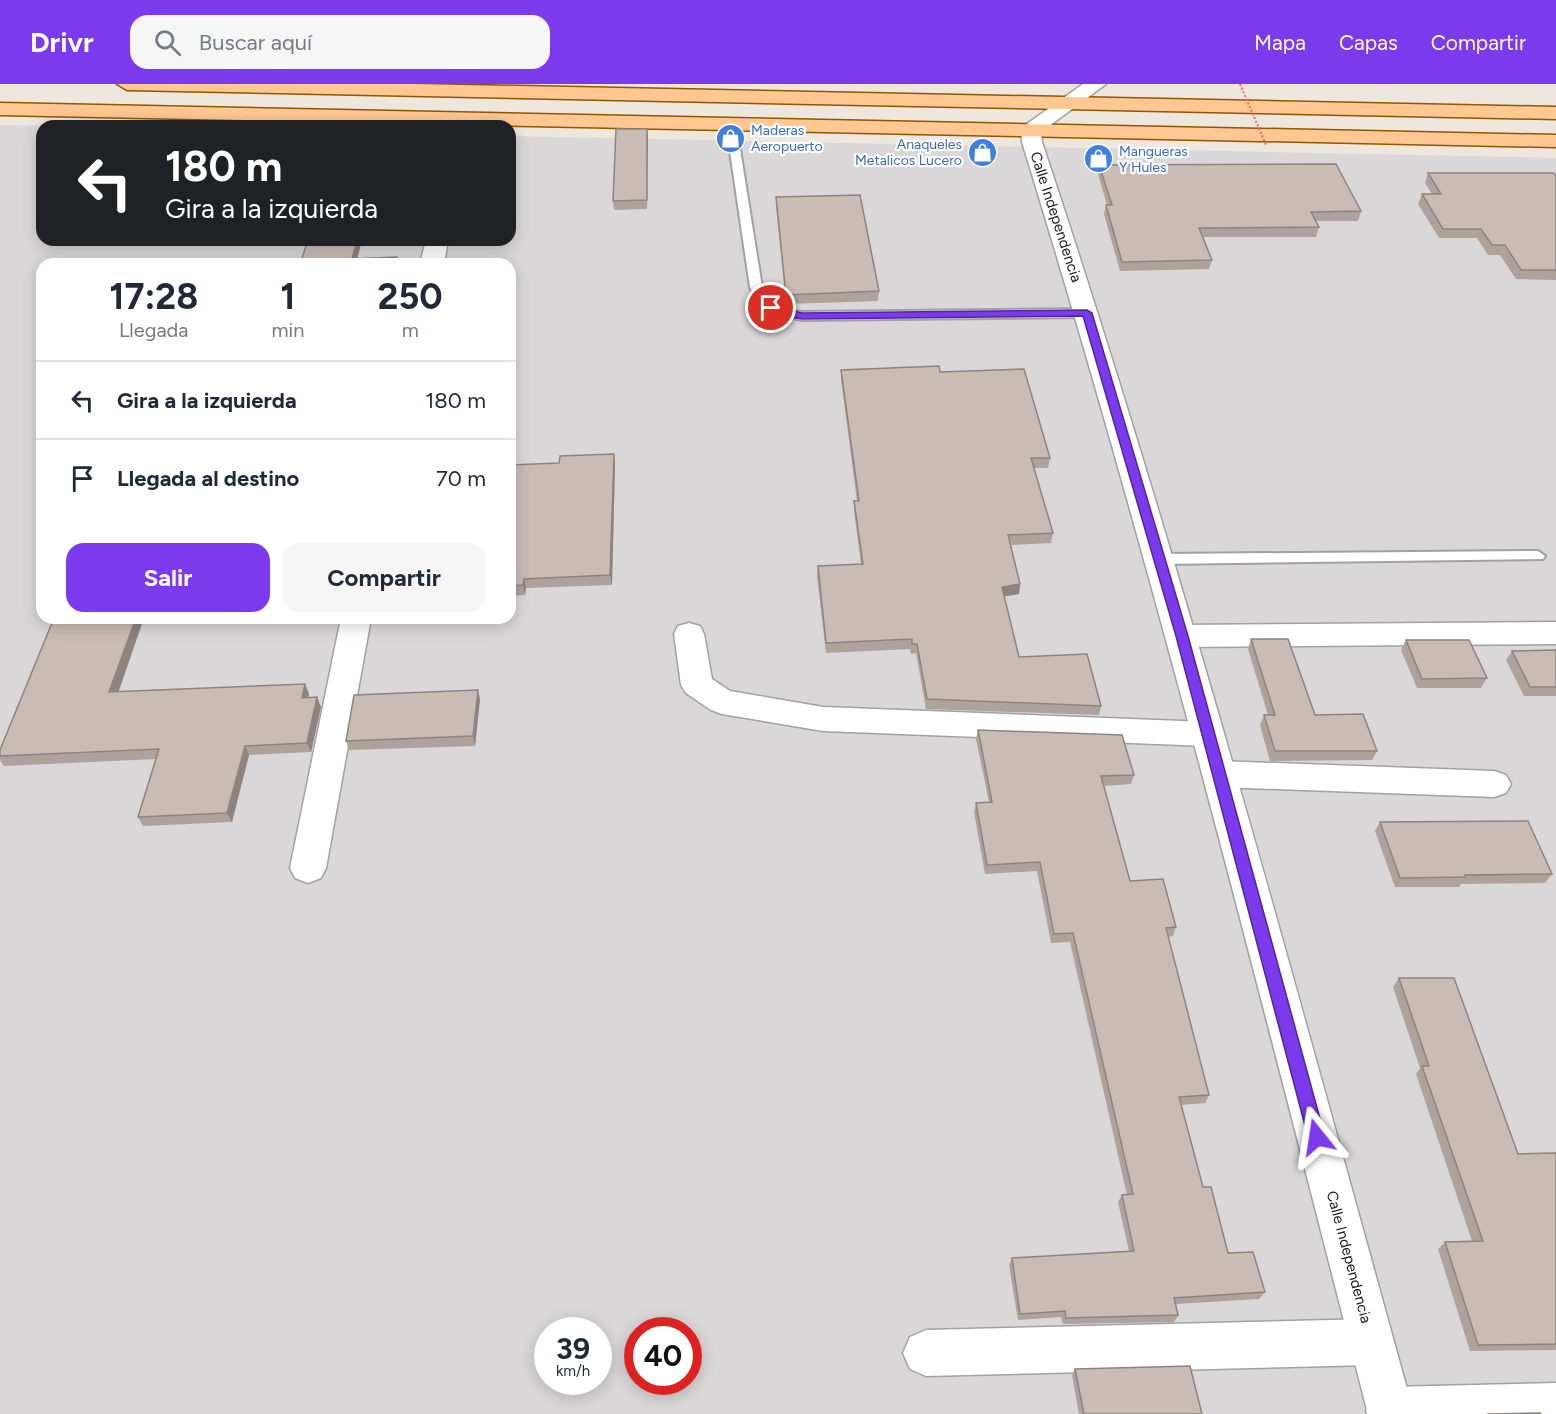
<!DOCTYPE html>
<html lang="es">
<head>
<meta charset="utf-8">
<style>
	:root { --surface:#fff; --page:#f6f6f7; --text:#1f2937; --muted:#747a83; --line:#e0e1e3; --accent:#7c3aed }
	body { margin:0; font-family:Figtree,sans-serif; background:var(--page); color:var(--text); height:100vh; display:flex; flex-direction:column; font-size:22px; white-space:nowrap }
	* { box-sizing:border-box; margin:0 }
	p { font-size:20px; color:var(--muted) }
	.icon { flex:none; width:33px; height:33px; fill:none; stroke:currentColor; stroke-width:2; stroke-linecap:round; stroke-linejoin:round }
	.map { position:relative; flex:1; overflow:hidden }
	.sheet { position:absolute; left:36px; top:174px; width:480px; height:366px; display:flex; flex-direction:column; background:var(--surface); border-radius:18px; box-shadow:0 3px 15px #0003 }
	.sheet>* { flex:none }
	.banner { position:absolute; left:36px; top:36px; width:480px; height:126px; border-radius:18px; box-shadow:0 3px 15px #0003; background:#202124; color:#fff; overflow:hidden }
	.speed { position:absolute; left:534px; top:1233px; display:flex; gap:12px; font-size:30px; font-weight:700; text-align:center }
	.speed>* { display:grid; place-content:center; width:78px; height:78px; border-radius:50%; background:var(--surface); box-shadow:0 3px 15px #0003; line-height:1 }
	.speed small { font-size:15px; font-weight:400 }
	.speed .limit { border:9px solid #d22; background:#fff; color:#111 }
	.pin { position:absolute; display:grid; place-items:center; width:51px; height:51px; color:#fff; margin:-26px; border:3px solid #fff; border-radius:50%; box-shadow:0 2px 6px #0007 }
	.me { position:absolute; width:66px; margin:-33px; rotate:345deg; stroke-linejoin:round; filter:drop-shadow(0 0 4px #0008) }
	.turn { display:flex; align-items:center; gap:21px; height:126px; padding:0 30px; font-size:27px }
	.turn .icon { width:78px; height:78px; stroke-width:2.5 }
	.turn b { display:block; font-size:42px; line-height:51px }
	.eta { display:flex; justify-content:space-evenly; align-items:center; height:102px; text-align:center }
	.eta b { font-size:36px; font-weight:700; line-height:42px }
	.action { display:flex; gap:12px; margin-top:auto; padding:12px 30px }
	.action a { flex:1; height:69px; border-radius:18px; background:var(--accent); color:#fff; font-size:24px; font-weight:700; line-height:69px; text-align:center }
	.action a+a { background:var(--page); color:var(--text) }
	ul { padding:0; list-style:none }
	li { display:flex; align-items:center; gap:18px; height:78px; padding:0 30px; border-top:2px solid var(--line) }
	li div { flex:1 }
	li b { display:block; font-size:22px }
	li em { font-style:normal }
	header { display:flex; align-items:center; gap:36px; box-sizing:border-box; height:84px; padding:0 30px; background:var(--accent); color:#fff }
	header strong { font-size:28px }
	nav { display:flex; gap:33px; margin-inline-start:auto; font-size:21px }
	.search { width:420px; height:54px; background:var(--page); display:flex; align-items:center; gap:15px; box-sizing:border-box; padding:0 21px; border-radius:18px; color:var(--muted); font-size:22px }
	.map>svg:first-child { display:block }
	.residential { fill:#d9d7d7; fill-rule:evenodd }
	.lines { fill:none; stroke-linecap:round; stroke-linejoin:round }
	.service-casing { stroke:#a1a1a1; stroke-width:4 }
	.minor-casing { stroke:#a1a1a1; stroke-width:3 }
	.tertiary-casing { stroke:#a1a1a1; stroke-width:3 }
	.primary-casing { stroke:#915600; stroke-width:3 }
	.service { fill:#fff; fill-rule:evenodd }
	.minor { fill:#fff; fill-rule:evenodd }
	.tertiary { fill:#fff; fill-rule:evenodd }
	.primary { fill:#ffc792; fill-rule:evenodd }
	.path-bridge { stroke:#ff625e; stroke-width:2; stroke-dasharray:2 2; stroke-linecap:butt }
	.wall { fill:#ada29c }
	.shaded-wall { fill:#8d847f }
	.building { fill:#c9bcb5; stroke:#8d847f; stroke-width:1.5 }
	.route { fill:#7c3aed; stroke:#51269a; stroke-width:1.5 }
	.labels { text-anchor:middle; stroke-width:4.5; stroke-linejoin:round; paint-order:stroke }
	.far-shop-label { font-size:14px; fill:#366cbe; stroke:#fff; text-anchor:start }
	.street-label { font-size:15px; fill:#1a1a1a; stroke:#fff }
</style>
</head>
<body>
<header>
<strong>Drivr</strong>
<div class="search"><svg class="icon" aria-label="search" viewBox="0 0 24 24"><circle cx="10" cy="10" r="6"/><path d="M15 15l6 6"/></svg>Buscar aquí</div>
<nav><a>Mapa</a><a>Capas</a><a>Compartir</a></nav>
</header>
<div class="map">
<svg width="1556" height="1330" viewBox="0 0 1556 1330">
	<rect width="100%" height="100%" fill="#ede7de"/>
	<!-- residential -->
	<path class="residential" d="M 0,41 L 42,42 L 42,156 L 510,156 L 510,52 L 1556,74 L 1556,1330 L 0,1330 ZM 42,180 L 510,180 L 510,534 L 42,534 ZM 548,1246 L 598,1246 L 598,1298 L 548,1298 ZM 638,1246 L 688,1246 L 688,1298 L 638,1298 Z"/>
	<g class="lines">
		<defs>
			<g id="service">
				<path d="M 731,37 L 736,40 L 762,203 C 770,221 784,226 802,228 L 1087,225 L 1093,229 L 1087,233 L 802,236 C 778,232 760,227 750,203 L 726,40 Z"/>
				<path d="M 1538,467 L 1545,472 L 1543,475 L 1160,480 L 1153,475 L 1160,470 Z"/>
			</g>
			<g id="minor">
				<path d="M 426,156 L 448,156 L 444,180 L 420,180 Z"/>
				<path d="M 341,534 L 371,534 L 326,784 L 321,794 L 308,799 L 295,794 L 290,784 Z"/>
				<path d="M 1556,538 L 1556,560 L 1182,563 L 1171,560 L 1167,552 L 1171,544 L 1182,541 Z"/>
				<path d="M 689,539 L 700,542 L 704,550 L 712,595 L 730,607 L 823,623 L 1208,638 L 1220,641 L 1224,650 L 1220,659 L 1208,662 L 823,647 L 722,630 L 711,626 L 686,609 L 681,601 L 674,550 L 678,542 Z"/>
				<path d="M 1219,677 L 1494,687 L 1506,691 L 1511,700 L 1506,709 L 1494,713 L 1219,703 L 1207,699 L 1202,690 L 1207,681 Z"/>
				<path d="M 1371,1235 L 1387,1242 L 1394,1258 L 1387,1274 L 1371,1281 L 926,1292 L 910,1285 L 903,1269 L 910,1253 L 926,1246 Z"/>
				<path d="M 1556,1299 L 1556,1330 L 1367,1330 L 1366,1326 L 1373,1310 L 1389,1303 Z"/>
			</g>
			<path id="tertiary" d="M 1083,0 L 1106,0 L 1041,48 L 1042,58 C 1182,478 1296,904 1414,1330 L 1368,1330 C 1258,904 1152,478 1022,58 L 1021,46 L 1024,42 Z"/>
			<g id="primary">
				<path d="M 117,0 L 415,0 L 1556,23 L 1556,35 L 127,6 Z"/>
				<path d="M 0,19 L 1556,51 L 1556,63 L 0,31 Z"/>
			</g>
		</defs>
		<!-- service casing -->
		<use href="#service" class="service-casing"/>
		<!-- minor casing -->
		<use href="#minor" class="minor-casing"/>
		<!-- tertiary casing -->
		<use href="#tertiary" class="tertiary-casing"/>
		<!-- primary casing -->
		<use href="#primary" class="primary-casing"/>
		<!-- service -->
		<use href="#service" class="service"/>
		<!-- minor -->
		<use href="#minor" class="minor"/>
		<!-- tertiary -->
		<use href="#tertiary" class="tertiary"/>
		<!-- primary -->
		<use href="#primary" class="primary"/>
		<!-- path-bridge -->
		<path class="path-bridge" d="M 1240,0 L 1266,61"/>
	</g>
	<!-- wall -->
	<g class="wall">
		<path d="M 647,45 L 647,125 L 614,126 L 613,117 Z"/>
		<path d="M 1099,81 L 1361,127 L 1358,137 L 1316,137 L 1319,143 L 1316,153 L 1203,153 L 1212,176 L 1209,185 L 1120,187 L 1104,130 L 1106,121 L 1107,121 L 1098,90 Z"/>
		<path d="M 1428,89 L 1556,92 L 1556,196 L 1516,195 L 1500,171 L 1488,171 L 1477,154 L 1439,154 L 1418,120 L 1422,110 L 1432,110 L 1425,99 Z"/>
		<path d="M 776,113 L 879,207 L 878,217 L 786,220 L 776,122 Z"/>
		<path d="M 841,286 L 940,288 L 1050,374 L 1048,384 L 1034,384 L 1053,449 L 1051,459 L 1011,461 L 1020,500 L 1019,510 L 1004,512 L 1019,573 L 1101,622 L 1099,631 L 926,625 L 916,569 L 911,570 L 910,565 L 826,569 L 817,492 L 818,482 L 861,480 L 854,427 L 854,417 L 857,417 L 841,295 Z"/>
		<path d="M 615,380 L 612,501 L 526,504 L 525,511 L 510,512 L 510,381 Z"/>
		<path d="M 1251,555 L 1315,631 L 1377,667 L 1372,676 L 1270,677 L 1260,641 L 1264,631 L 1268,631 L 1248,565 Z"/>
		<path d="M 1406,556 L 1487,594 L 1481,604 L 1417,604 L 1401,566 Z"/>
		<path d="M 1556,566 L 1556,612 L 1524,612 L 1506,576 L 1512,567 Z"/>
		<path d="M 305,600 L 309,610 L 308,614 L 321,623 L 311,668 L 249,671 L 232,738 L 143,742 L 138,733 L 156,675 L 4,682 L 0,676 L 0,666 L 118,608 Z"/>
		<path d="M 480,615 L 475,662 L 349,666 L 346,657 Z"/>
		<path d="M 978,646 L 1134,691 L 1131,700 L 1103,702 L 1130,797 L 1176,843 L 1173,852 L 1168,853 L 1209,1011 L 1205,1019 L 1181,1021 L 1203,1103 L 1228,1169 L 1265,1208 L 1259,1215 L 1176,1220 L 1178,1231 L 1174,1238 L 1063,1240 L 1061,1233 L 1018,1236 L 1009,1181 L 1012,1174 L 1129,1167 L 1118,1118 L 1122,1111 L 1127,1111 L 1070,858 L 1051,859 L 1037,787 L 985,790 L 974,728 L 976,719 L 989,718 L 976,655 Z"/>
		<path d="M 1380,738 L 1552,790 L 1545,799 L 1461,800 L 1459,803 L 1395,803 L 1375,747 Z"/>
		<path d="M 1399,894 L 1518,1070 L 1556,1069 L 1556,1266 L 1470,1267 L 1438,1165 L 1445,1158 L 1472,1157 L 1416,990 L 1420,984 L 1393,903 Z"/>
		<path d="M 1075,1285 L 1202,1330 L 1079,1330 L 1072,1291 Z"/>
	</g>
	<!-- shaded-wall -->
	<g class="shaded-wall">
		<path d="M 647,45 L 648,54 L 647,125 Z"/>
		<path d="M 357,156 L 362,156 L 356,180 L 352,175 Z"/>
		<path d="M 614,370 L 615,380 L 612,501 L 610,491 Z"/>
		<path d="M 524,495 L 526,504 L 525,511 L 523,501 Z"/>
		<path d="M 1020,500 L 1019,510 L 1000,513 L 1002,503 Z"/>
		<path d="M 136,534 L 144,534 L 115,618 L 109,608 Z"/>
		<path d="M 305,600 L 309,610 L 306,624 L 302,614 Z"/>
		<path d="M 478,606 L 480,615 L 475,662 L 473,652 Z"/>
		<path d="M 317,613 L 321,623 L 311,668 L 307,659 Z"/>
		<path d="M 245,662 L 249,671 L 232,738 L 227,729 Z"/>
	</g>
	<!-- building -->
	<g class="building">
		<path d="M 616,45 L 647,45 L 647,116 L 613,117 Z"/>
		<path d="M 1336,80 L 1361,127 L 1311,128 L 1319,143 L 1199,144 L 1212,176 L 1122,178 L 1106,121 L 1112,121 L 1099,81 Z"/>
		<path d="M 1428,89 L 1554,89 L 1556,92 L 1556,186 L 1521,186 L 1505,161 L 1492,161 L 1481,145 L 1443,145 L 1422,110 L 1441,110 Z"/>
		<path d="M 860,111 L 879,207 L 786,211 L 776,113 Z"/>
		<path d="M 308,156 L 357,156 L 352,175 L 397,173 L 395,180 L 300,180 Z"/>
		<path d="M 939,282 L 940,288 L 1024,285 L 1050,374 L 1031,374 L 1053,449 L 1008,451 L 1020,500 L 1002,503 L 1019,573 L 1087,570 L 1101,622 L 927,615 L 917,560 L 912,560 L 912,555 L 826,559 L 818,482 L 863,480 L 854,417 L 859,417 L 841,286 Z"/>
		<path d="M 614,370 L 610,491 L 524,495 L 523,501 L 510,502 L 510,381 L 559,379 L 560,372 Z"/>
		<path d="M 54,534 L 136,534 L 109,608 L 305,600 L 302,614 L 317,613 L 307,659 L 245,662 L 227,729 L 138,733 L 159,665 L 0,672 L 0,666 Z"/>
		<path d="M 1251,555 L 1288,555 L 1315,631 L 1363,630 L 1377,667 L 1275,667 L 1264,631 L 1275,631 Z"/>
		<path d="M 1406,556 L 1469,556 L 1487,594 L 1422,595 Z"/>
		<path d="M 1556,566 L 1556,603 L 1530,603 L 1512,567 Z"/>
		<path d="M 478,606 L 473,652 L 346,657 L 354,611 Z"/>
		<path d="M 978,646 L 1122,651 L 1134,691 L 1101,692 L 1130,797 L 1163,795 L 1176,843 L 1166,844 L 1209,1011 L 1179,1013 L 1203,1103 L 1211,1103 L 1228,1169 L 1253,1168 L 1265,1208 L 1174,1214 L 1178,1231 L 1066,1234 L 1065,1227 L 1020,1230 L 1012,1174 L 1134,1167 L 1122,1111 L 1133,1110 L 1073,849 L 1054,850 L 1040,778 L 987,781 L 976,719 L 992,718 Z"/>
		<path d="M 1528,737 L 1552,790 L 1465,791 L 1465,793 L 1400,794 L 1380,738 Z"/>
		<path d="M 1399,894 L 1454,894 L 1518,1070 L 1556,1069 L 1556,1260 L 1478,1261 L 1445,1158 L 1483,1157 L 1422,982 L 1429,982 Z"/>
		<path d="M 1190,1282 L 1202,1330 L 1084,1330 L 1075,1285 Z"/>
		<path d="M 1540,1329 L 1541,1330 L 1487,1330 Z"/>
	</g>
	<!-- route -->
	<path class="route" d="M 771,221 L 802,229 L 1087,226 L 1092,229 L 1188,552 L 1325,1053 L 1323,1059 L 1317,1062 L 1311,1059 L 1308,1053 L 1176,552 L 1083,232 L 802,235 C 789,233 776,232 766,224 Z"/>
	<!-- icons -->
	<defs>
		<symbol id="shop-disc" viewBox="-11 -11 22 22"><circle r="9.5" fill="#3f7fe0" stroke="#fff"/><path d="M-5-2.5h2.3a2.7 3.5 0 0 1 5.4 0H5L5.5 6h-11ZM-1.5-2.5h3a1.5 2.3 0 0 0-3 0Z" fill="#fff"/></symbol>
	</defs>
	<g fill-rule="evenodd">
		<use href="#shop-disc" x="714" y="38" width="33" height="33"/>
		<use href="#shop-disc" x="966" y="52" width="33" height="33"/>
		<use href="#shop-disc" x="1082" y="58" width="33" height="33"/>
	</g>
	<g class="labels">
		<!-- far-shop labels -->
		<g class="far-shop-label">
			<text x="751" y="51">Maderas<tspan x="751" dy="16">Aeropuerto</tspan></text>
			<text x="962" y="65" text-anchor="end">Anaqueles<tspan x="962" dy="16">Metalicos Lucero</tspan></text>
			<text x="1119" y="72">Mangueras<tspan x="1119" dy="16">Y Hules</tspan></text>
		</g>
		<!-- street labels -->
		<g class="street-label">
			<text transform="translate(1056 133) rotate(72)" y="5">Calle Independencia</text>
			<text transform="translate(1349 1173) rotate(75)" y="5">Calle Independencia</text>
		</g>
	</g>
</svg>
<div class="speed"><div>39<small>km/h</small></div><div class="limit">40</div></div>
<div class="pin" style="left:771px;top:224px;background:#d93025"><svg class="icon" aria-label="arrive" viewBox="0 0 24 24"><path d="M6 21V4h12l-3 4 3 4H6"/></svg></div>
<svg class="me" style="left:1317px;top:1053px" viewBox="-20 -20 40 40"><path d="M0-17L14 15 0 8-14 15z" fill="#7c3aed" stroke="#fff" stroke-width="4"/></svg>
<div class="banner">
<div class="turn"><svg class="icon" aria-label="left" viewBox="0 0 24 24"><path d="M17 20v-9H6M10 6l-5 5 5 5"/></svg><div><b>180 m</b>Gira a la izquierda</div></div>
</div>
<section class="sheet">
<div class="eta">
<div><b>17:28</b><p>Llegada</p></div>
<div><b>1</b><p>min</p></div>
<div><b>250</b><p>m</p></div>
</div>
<ul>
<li><svg class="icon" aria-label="left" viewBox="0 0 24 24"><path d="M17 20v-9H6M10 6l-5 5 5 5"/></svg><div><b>Gira a la izquierda</b></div><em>180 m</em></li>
<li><svg class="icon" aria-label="arrive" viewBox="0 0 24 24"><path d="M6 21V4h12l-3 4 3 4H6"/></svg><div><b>Llegada al destino</b></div><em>70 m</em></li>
</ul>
<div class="action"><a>Salir</a><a>Compartir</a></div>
</section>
</div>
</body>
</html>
